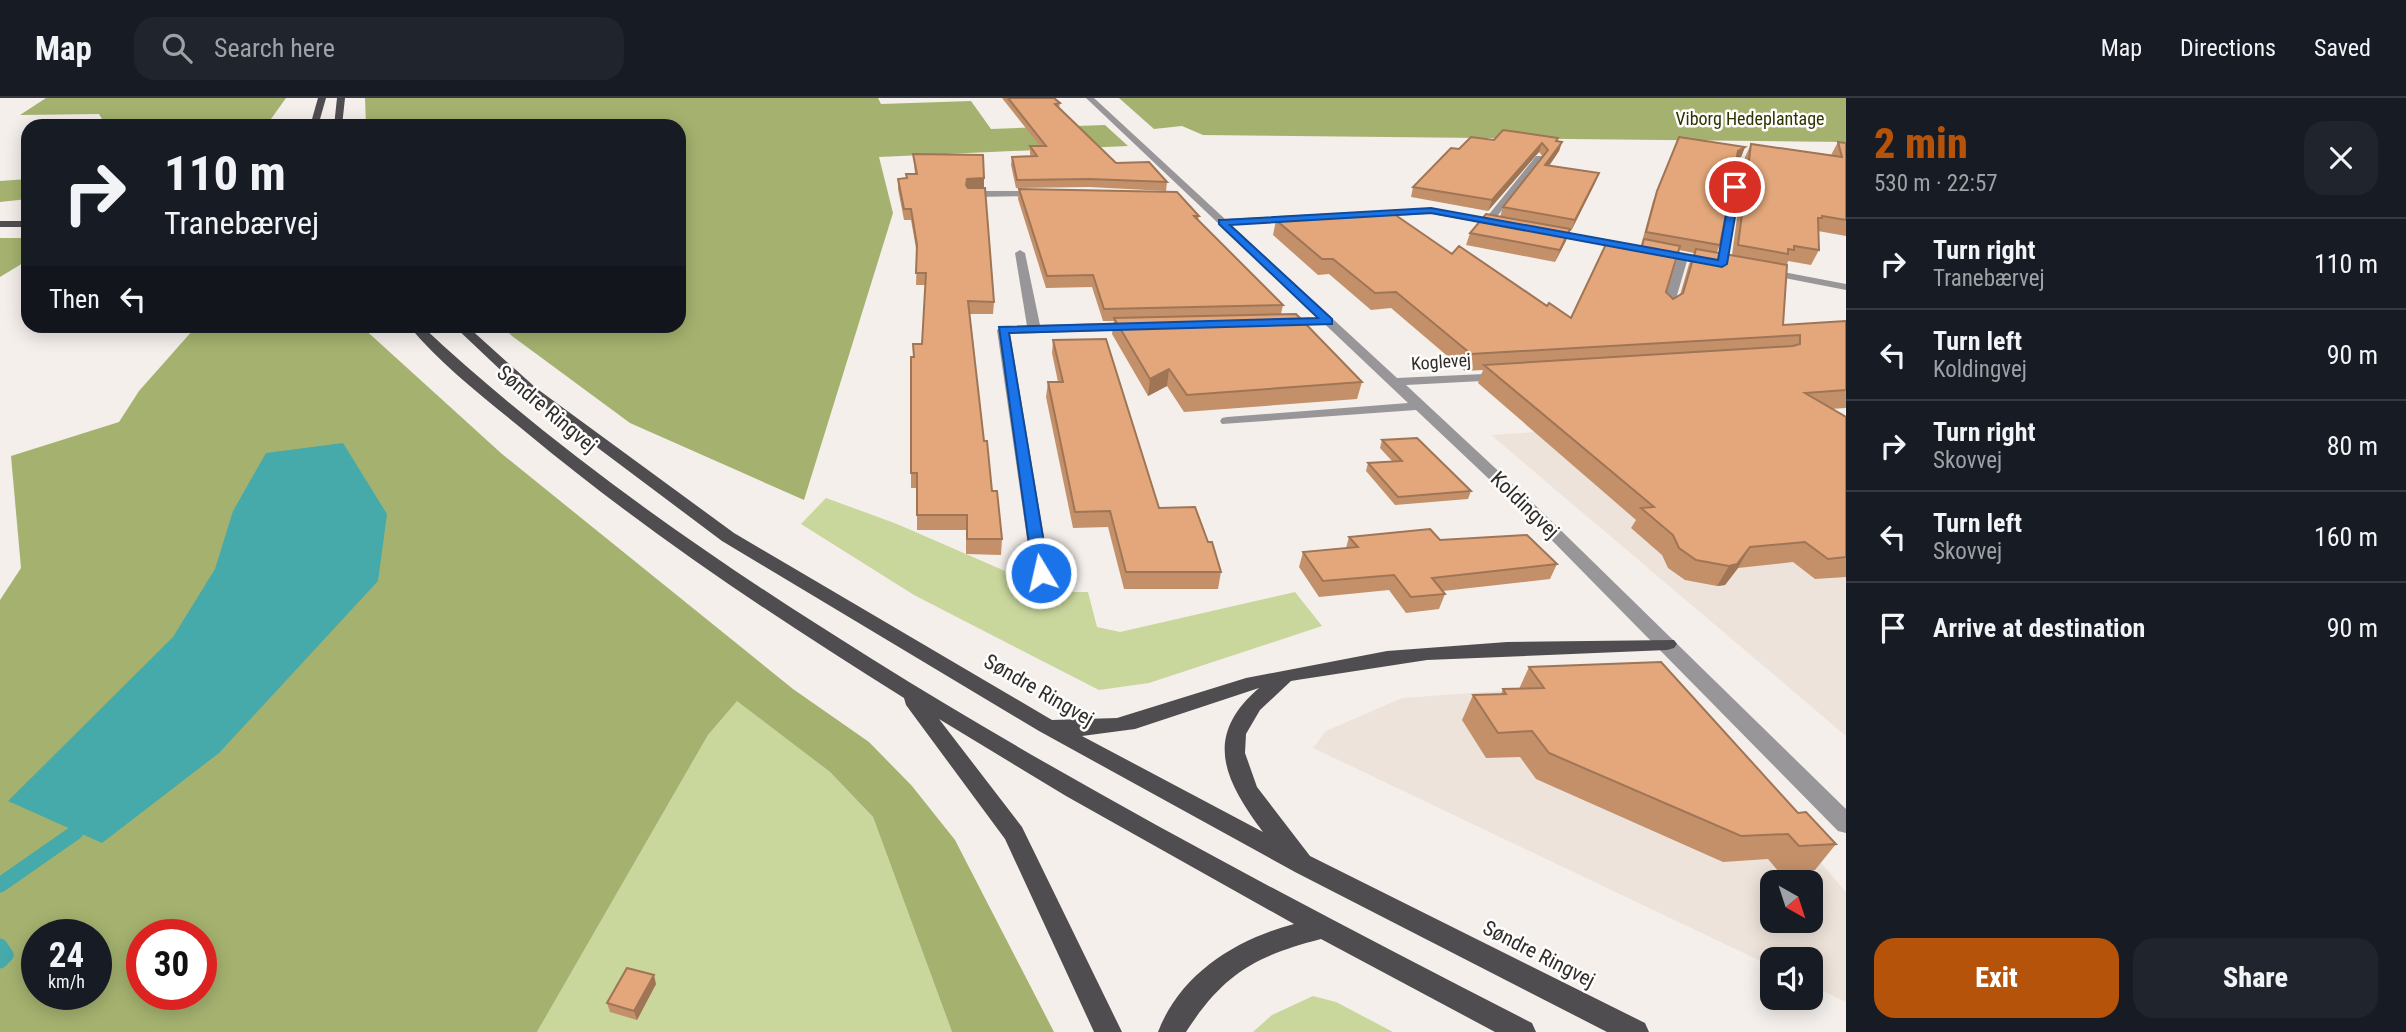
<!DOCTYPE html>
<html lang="en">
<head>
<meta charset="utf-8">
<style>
	:root { --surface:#171b24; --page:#20242c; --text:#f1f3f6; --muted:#9ea1a6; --line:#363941; --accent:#b45309 }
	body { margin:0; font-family:"Roboto Condensed",sans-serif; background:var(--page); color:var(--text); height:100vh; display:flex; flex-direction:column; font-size:26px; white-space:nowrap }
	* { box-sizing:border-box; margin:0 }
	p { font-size:23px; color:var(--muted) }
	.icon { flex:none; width:38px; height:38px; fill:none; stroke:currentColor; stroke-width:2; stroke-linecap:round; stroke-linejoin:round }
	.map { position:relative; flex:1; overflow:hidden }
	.side { display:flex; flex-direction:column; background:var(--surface); width:560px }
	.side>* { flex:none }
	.top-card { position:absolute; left:21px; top:21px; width:665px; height:214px; border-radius:21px; box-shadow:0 4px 18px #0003; background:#171b24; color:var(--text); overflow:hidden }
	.needle { width:46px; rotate:141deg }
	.buttons { position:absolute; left:1760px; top:772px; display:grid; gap:14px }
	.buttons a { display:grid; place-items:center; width:63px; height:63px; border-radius:14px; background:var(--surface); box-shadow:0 4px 18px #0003; font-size:35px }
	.speed { position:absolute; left:21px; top:821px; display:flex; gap:14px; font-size:35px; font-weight:700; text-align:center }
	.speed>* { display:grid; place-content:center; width:91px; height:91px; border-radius:50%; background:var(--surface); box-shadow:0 4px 18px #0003; line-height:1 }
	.speed small { font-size:18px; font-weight:400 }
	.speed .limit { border:10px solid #d22; background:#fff; color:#111 }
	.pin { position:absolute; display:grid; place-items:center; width:60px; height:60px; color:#fff; margin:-30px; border:4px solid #fff; border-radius:50%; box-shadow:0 2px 7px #0007 }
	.me { position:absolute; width:77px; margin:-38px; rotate:351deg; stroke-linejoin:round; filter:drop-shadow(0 0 5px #0008) }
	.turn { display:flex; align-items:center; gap:24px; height:147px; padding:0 28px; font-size:32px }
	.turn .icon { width:91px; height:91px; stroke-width:2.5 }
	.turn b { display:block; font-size:49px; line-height:60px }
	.then { display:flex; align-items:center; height:66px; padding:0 28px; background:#0003; gap:14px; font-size:26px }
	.round { display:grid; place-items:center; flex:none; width:74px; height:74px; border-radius:21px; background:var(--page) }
	.head { display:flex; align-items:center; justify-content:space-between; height:119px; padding:0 28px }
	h1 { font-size:42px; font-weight:800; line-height:52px; color:var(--accent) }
	.action { display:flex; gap:14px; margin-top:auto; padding:14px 28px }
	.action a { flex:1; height:80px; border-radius:21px; background:var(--accent); color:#fff; font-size:28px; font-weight:800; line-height:80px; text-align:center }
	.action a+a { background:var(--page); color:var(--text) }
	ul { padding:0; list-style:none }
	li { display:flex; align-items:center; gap:21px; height:91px; padding:0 28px; border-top:2px solid var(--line) }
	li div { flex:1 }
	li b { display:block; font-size:26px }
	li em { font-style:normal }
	header { display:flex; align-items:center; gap:42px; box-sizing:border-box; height:98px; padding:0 35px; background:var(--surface); border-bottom:2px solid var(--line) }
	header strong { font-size:33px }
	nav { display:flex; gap:38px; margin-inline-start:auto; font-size:24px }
	.search { width:490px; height:63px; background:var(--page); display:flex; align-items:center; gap:18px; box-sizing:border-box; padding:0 24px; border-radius:21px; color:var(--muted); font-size:26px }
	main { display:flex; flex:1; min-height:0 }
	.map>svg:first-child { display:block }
	.built { fill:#eee3da; fill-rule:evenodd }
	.green { fill:#c9d69c }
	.forest { fill:#a5b26f; fill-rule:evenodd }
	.water { fill:#46a9aa }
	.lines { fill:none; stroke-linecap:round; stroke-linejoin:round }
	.stream { stroke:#46a9aa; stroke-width:15 }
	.minor { fill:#989698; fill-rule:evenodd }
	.major { fill:#504d51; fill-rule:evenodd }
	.wall { fill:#c3906a; fill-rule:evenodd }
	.shaded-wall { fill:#9f7556 }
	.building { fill:#e3a77b; stroke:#9f7556; stroke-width:2 }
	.route { fill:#1a73e8; stroke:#114b97; stroke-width:2 }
	.labels { text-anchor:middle; stroke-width:5; stroke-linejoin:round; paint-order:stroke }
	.far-park-label { font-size:18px; fill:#2c3400; stroke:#fffdfb }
	.far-street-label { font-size:18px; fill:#302e2d; stroke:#fffdfb }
	.street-label { font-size:21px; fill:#302e2d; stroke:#fffdfb }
</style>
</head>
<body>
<header>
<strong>Map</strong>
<div class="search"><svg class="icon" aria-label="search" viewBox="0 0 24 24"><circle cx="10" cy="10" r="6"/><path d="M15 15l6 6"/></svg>Search here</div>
<nav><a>Map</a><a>Directions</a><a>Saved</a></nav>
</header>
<main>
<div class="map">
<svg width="1846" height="934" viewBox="0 0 1846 934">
	<rect width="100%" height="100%" fill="#f4efeb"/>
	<!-- built -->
	<g class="built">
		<path d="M 1824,315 L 1846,328 L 1846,638 L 1491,337 Z"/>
		<path d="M 1647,582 L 1676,598 L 1846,794 L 1846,904 L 1811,887 L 1811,861 L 1773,861 L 1773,869 L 1313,650 L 1326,633 L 1402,600 ZM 1773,784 L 1811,784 L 1811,822 L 1773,822 Z"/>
	</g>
	<!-- green -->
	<g class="green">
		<path d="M 826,400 L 897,426 L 1005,473 L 1010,487 L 1027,494 L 1088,494 L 1097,529 L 1120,534 L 1295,494 L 1322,528 L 1149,585 L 1099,592 L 914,497 L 801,426 Z"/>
		<path d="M 737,602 L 830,674 L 873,719 L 952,934 L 537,934 L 708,637 Z"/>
		<path d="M 1313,898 L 1336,904 L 1393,934 L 1253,934 L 1272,917 Z"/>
	</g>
	<!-- forest -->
	<g class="forest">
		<path d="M 46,0 L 286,0 L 266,28 L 106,28 L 99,16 L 20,17 Z"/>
		<path d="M 365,0 L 878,0 L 881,6 L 971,3 L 991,31 L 1105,27 L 1128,48 L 879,59 L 893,115 L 804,402 L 630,325 L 512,238 L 502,228 L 679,228 L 679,28 L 366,28 Z"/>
		<path d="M 1119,0 L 1846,0 L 1846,44 L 1203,37 L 1182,28 L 1154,31 Z"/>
		<path d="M 28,81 L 28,101 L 0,104 L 0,83 Z"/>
		<path d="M 0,140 L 28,140 L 28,162 L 0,179 Z"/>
		<path d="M 182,228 L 361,228 L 502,356 L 793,591 L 869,644 L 912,688 L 955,742 L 1054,934 L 952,934 L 873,719 L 830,674 L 737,603 L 708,637 L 537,934 L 0,934 L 0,502 L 21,470 L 11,358 L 119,324 L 139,293 L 193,232 ZM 37,836 L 96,836 L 96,896 L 37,896 ZM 142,836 L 201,836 L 201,896 L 142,896 Z"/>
	</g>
	<!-- water -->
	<path class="water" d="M 343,345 L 387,416 L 378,483 L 219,655 L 102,745 L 8,703 L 173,539 L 215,471 L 233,413 L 266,355 Z"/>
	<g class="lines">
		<!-- stream -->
		<g class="stream">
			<path d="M 0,787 L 76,734"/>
			<path d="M 0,848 L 6,857 L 0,863"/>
		</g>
		<!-- minor -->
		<g class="minor">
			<path d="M 1086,0 L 1094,0 L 1225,121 L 1431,110 L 1486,120 L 1536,58 L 1542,58 L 1542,62 L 1495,121 L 1508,124 L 1509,126 L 1504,129 L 1431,116 L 1231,127 L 1397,280 L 1506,275 L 1508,278 L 1501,282 L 1406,287 L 1537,409 L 1846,711 L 1846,735 L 1838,733 L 1525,415 L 1416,312 L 1222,326 L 1220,323 L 1222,320 L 1227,319 L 1408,305 Z"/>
			<path d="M 1737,61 L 1744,63 L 1727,166 L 1722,169 L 1687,163 L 1673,211 L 1663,214 L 1661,211 L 1677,161 L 1651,154 L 1656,151 L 1717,163 Z"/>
			<path d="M 1040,93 L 1043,94 L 1043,98 L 971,99 L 966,96 L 971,93 Z"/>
			<path d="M 1546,131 L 1628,146 L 1633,149 L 1628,152 L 1542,136 L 1541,134 Z"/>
			<path d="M 1020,152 L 1025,155 L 1040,227 L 1136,224 L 1142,228 L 1136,232 L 1010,236 L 1050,475 L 1041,480 L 1032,475 L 997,232 L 1003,228 L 1027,228 L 1015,155 Z"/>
			<path d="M 1762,170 L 1846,186 L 1846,192 L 1758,175 L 1756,173 Z"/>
		</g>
		<!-- major -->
		<g class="major">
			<path d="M 318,0 L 326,0 L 318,28 L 310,28 Z"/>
			<path d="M 337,0 L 345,0 L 342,28 L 334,28 Z"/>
			<rect x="0" y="123" width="28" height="6"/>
			<path d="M 409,228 L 422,228 C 559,356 713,462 872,561 C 1085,694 1308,810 1532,925 L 1536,934 L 1495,934 L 1321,841 C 1256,858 1224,875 1186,934 L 1158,934 C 1180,876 1236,841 1294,826 L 1066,698 L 939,621 L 1022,729 L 1122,934 L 1094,934 L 1005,741 L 906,607 L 904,600 C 774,519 645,433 527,335 C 487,302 442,268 409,228 Z"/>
			<path d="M 454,228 L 467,228 L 536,290 L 734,435 L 1052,622 L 1117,620 L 1246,580 L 1387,553 L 1507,544 L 1674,542 L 1677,546 L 1674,550 L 1667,552 L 1427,562 L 1297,582 L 1291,583 L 1260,612 L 1246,636 L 1245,655 L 1257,689 L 1310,758 L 1645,925 L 1649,934 L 1607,934 L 1295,774 L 1039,633 L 722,443 L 526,296 ZM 1259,590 C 1202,639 1225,683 1263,734 L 1082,638 L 1135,631 Z"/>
		</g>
	</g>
	<!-- wall -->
	<g class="wall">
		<path d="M 1002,0 L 1054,0 L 1060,5 L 1059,10 L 1116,65 L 1167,84 L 1166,93 L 1089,89 L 1016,90 L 1011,67 L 1012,59 L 1031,58 L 1030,56 L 1030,48 L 1040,48 Z"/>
		<path d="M 1679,39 L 1745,49 L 1741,59 L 1736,61 L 1720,147 L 1717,154 L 1732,157 L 1745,59 L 1751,46 L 1831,57 L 1838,44 L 1846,45 L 1846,138 L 1818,133 L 1819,152 L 1811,167 L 1788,163 L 1787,167 L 1783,227 L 1846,223 L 1846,310 L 1831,311 L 1846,319 L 1846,479 L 1815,481 L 1793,464 L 1738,470 L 1725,487 L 1717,488 L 1685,482 L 1668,470 L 1662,457 L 1631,430 L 1636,422 L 1478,285 L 1483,272 L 1465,273 L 1391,210 L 1371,212 L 1329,176 L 1318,177 L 1273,137 L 1276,122 L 1452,156 L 1571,220 L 1640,151 L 1653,103 ZM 1679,152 L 1694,155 L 1689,166 L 1680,197 L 1673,201 L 1666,194 Z"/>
		<path d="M 1494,42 L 1562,44 L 1559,53 L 1549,68 L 1595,85 L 1571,133 L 1570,133 L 1555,164 L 1466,147 L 1470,135 L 1500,119 L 1503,109 L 1543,59 L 1539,54 L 1488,113 L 1411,99 L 1413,89 Z"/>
		<path d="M 913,56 L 984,90 L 994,204 L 993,216 L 969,216 L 984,343 L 992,393 L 1002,441 L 1001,457 L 966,456 L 966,432 L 917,432 L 917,390 L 911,390 L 911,259 L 914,259 L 922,246 L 925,187 L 916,187 L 917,156 L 911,122 L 904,122 L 898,91 L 898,81 L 906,80 L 906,76 L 915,76 Z"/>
		<path d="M 1019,91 L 1199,118 L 1198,122 L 1283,207 L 1281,216 L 1362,284 L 1357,301 L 1184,314 L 1167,288 L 1148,298 L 1112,236 L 1114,223 L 1103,223 L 1092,189 L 1046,190 L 1018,101 Z"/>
		<path d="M 1053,242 L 1159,410 L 1221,474 L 1218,491 L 1124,491 L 1108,429 L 1073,430 L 1046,299 L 1048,284 L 1058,284 L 1052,255 Z"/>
		<path d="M 1382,342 L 1471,393 L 1468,401 L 1395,407 L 1366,373 L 1368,365 L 1392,363 L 1380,350 Z"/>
		<path d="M 1349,439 L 1440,442 L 1557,466 L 1550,481 L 1443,493 L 1445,496 L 1439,511 L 1406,515 L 1389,492 L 1319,499 L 1299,469 L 1303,454 L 1346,450 Z"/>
		<path d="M 1529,569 L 1798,715 L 1836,746 L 1815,772 L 1779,774 L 1768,761 L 1723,764 L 1536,681 L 1520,659 L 1486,660 L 1462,622 L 1473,597 L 1501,596 L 1503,591 L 1519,591 Z"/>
		<path d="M 656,886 L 637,922 L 610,914 L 607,905 Z"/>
	</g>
	<!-- shaded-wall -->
	<g class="shaded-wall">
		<path d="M 1562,44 L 1559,53 L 1542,78 L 1545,67 Z"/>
		<path d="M 1542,45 L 1539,54 L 1488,113 L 1492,102 Z"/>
		<path d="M 1745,49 L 1741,59 L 1733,63 L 1738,53 Z"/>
		<path d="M 1599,75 L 1595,85 L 1571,133 L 1575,122 Z"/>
		<path d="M 984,80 L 984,90 L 967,92 L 966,87 L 967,81 Z"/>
		<path d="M 1570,131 L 1566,143 L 1555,164 L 1560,152 Z"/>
		<path d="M 1169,271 L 1167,288 L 1148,298 L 1150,281 Z"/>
		<path d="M 1750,449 L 1738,470 L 1725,487 L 1717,488 L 1729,468 Z"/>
		<path d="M 654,877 L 656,886 L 637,922 L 634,913 Z"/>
	</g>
	<!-- building -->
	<g class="building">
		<path d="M 1008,0 L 1054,0 L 1060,5 L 1055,6 L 1116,65 L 1149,64 L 1167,84 L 1090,81 L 1017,82 L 1012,59 L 1037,58 L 1030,48 L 1046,48 Z"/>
		<path d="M 1503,32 L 1558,40 L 1556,43 L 1562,44 L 1545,67 L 1599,75 L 1575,122 L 1503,109 L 1548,52 L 1542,45 L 1492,102 L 1413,89 L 1451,50 L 1459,51 L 1471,39 L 1494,42 Z"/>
		<path d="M 1679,39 L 1745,49 L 1738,53 L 1720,147 L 1646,134 L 1657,93 Z"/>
		<path d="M 1838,44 L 1846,45 L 1846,122 L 1822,118 L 1822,120 L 1818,120 L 1819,152 L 1794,148 L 1794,152 L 1788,151 L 1788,156 L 1738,147 L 1751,46 L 1842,59 Z"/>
		<path d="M 913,56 L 983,57 L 984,80 L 967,81 L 966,87 L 968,90 L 985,90 L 994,204 L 968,203 L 984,343 L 987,343 L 992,393 L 997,393 L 1002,441 L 967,441 L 967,417 L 917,417 L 917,375 L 911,375 L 911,259 L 914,259 L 913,246 L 922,246 L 926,175 L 916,175 L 917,147 L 911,111 L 904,111 L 898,81 L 907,80 L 906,76 L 917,76 Z"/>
		<path d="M 1019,91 L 1177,94 L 1199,118 L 1194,118 L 1283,207 L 1104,211 L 1093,177 L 1047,178 Z"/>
		<path d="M 1394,116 L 1452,156 L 1459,148 L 1547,208 L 1549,205 L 1571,220 L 1607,144 L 1641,151 L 1644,141 L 1680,148 L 1666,194 L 1673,201 L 1683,195 L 1696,151 L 1787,167 L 1783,227 L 1846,223 L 1846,292 L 1805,295 L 1846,319 L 1846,459 L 1828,461 L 1805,444 L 1750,449 L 1737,466 L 1729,468 L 1696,462 L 1679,450 L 1673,437 L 1641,410 L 1654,409 L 1484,267 L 1793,248 L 1800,246 L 1800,237 L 1471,256 L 1396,194 L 1375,195 L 1333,161 L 1322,161 L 1276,122 Z"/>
		<path d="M 1486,116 L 1570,131 L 1560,152 L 1470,135 Z"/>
		<path d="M 1296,216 L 1362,284 L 1187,297 L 1169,271 L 1150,281 L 1114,220 Z"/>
		<path d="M 1106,241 L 1159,410 L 1195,409 L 1208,444 L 1212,444 L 1221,474 L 1126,474 L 1110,413 L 1075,414 L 1048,284 L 1063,284 L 1053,242 Z"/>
		<path d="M 1417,340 L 1471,393 L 1398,399 L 1368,365 L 1402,363 L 1382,342 Z"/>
		<path d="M 1430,431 L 1440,442 L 1527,437 L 1557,466 L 1432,480 L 1445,496 L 1411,499 L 1394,477 L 1323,483 L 1303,454 L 1358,449 L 1349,439 Z"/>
		<path d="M 1661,564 L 1798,715 L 1806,714 L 1836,746 L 1799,748 L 1788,736 L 1741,738 L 1549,655 L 1532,633 L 1498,635 L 1473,597 L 1506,596 L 1503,591 L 1544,590 L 1529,569 Z"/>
		<path d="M 627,870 L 654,877 L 634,913 L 607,905 Z"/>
	</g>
	<!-- route -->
	<path class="route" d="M 1735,87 L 1740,89 L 1727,166 L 1722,169 L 1431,115 L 1230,127 L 1332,221 L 1332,226 L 1009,235 L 1049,475 L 1041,480 L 1033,475 L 999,229 L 1318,220 L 1219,126 L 1219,122 L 1222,122 L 1431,110 L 1718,162 L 1731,89 Z"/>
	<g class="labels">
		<!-- far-park labels -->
		<g class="far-park-label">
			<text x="1750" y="27">Viborg Hedeplantage</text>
		</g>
		<!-- far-street labels -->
		<g class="far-street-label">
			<text transform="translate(1441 264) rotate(-4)" y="6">Koglevej</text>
		</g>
		<!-- street labels -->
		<g class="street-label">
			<text transform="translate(547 311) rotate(40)" y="7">Søndre Ringvej</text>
			<text transform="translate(1525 407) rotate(44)" y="7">Koldingvej</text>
			<text transform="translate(1039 592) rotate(30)" y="7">Søndre Ringvej</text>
			<text transform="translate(1539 856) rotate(27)" y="7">Søndre Ringvej</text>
		</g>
	</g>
</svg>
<div class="buttons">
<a><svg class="needle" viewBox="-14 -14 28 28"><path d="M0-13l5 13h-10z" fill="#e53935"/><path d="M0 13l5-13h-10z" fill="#9ea1a6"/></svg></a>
<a><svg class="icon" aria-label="sound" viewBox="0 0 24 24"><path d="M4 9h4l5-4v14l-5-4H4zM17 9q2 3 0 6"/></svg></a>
</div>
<div class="speed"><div>24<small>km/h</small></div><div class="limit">30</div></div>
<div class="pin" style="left:1735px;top:89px;background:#d93025"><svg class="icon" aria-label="arrive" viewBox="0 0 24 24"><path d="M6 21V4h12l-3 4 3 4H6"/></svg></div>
<svg class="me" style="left:1041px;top:475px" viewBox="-20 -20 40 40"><circle r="17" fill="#1a73e8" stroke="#fff" stroke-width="3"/><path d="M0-11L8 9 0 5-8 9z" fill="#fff"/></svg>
<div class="top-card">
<div class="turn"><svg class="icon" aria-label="right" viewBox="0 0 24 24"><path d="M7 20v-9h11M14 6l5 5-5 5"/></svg><div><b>110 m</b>Tranebærvej</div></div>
<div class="then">Then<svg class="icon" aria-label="left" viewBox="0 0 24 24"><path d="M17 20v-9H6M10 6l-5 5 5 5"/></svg></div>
</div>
</div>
<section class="side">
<div class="head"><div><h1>2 min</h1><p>530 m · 22:57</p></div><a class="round"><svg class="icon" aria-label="close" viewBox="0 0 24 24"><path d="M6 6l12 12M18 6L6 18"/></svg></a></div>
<ul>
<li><svg class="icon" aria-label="right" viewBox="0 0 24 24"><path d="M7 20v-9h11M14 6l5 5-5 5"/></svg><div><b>Turn right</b><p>Tranebærvej</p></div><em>110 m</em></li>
<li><svg class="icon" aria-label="left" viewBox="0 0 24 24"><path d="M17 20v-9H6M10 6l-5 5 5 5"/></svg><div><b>Turn left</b><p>Koldingvej</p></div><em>90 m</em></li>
<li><svg class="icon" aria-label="right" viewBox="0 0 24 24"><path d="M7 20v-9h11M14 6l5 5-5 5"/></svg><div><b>Turn right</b><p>Skovvej</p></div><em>80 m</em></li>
<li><svg class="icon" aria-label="left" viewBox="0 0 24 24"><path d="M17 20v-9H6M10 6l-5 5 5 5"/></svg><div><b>Turn left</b><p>Skovvej</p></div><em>160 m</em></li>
<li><svg class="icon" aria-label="arrive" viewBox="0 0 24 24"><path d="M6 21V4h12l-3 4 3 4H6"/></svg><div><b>Arrive at destination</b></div><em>90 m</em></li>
</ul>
<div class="action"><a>Exit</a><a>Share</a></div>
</section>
</main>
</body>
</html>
